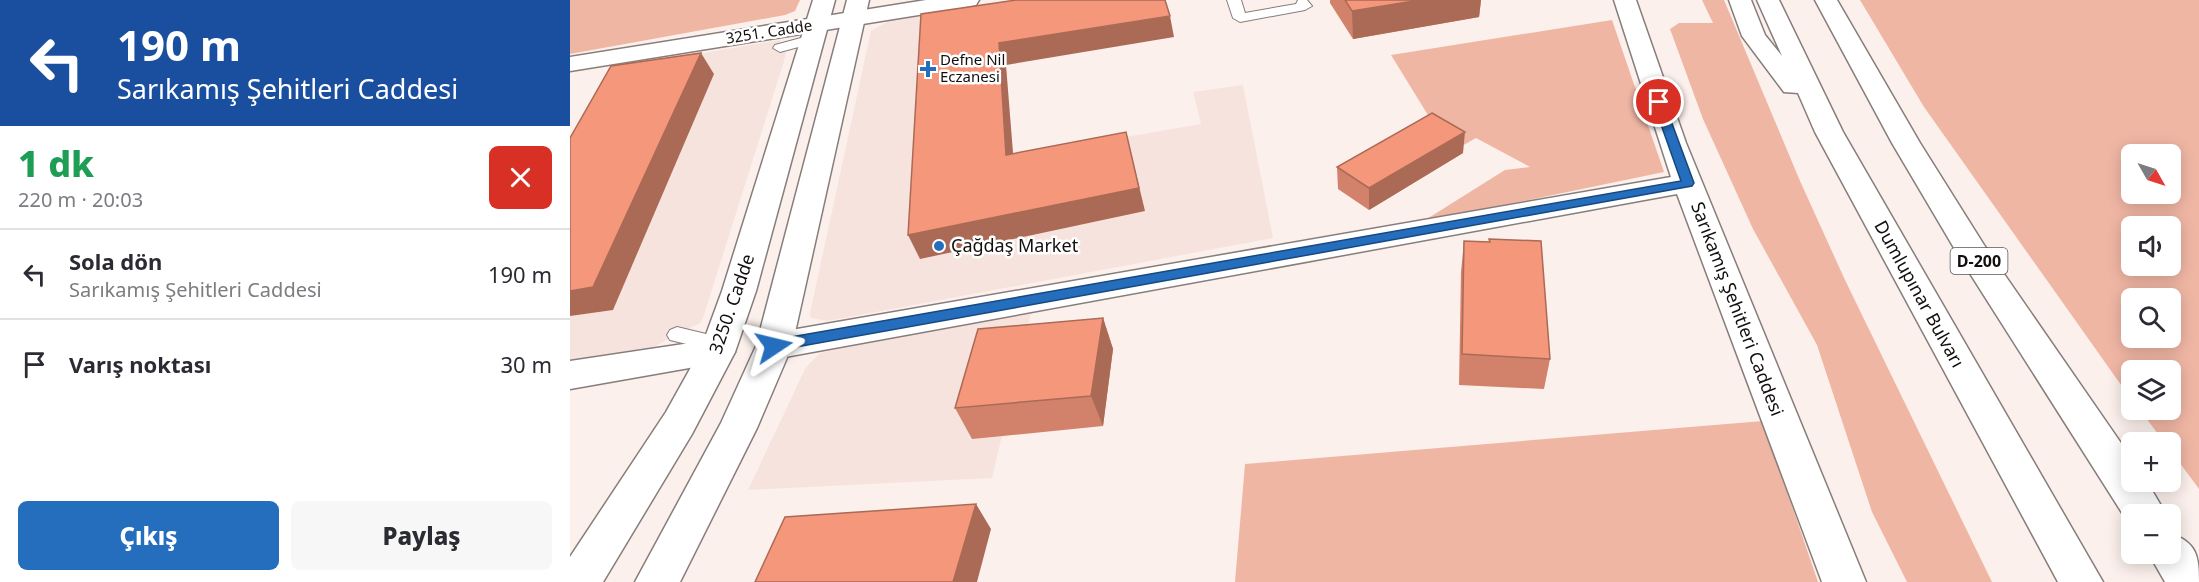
<!DOCTYPE html>
<html lang="tr">
<head>
<meta charset="utf-8">
<style>
	:root { --surface:#fff; --page:#f7f7f7; --text:#2b2b33; --muted:#7c7c81; --line:#e1e1e2; --accent:#256ebe }
	body { margin:0; font-family:"Noto Sans",sans-serif; background:var(--page); color:var(--text); height:100vh; display:flex; flex-direction:column; font-size:22px; white-space:nowrap }
	* { box-sizing:border-box; margin:0 }
	p { font-size:20px; color:var(--muted) }
	.icon { flex:none; width:33px; height:33px; fill:none; stroke:currentColor; stroke-width:2; stroke-linecap:round; stroke-linejoin:round }
	.map { position:relative; flex:1; overflow:hidden }
	.panel { display:flex; flex-direction:column; background:var(--surface); width:570px }
	.panel>* { flex:none }
	.guide { background:#1a4fa0; color:#fff; overflow:hidden }
	.needle { width:39px; rotate:129deg }
	.buttons { position:absolute; left:1551px; top:144px; display:grid; gap:12px }
	.buttons a { display:grid; place-items:center; width:60px; height:60px; border-radius:9px; background:var(--surface); box-shadow:0 3px 15px #0003; font-size:30px }
	.pin { position:absolute; display:grid; place-items:center; width:51px; height:51px; color:#fff; margin:-26px; border:3px solid #fff; border-radius:50%; box-shadow:0 2px 6px #0007 }
	.me { position:absolute; width:66px; margin:-33px; rotate:80deg; stroke-linejoin:round; filter:drop-shadow(0 0 4px #0008) }
	.turn { display:flex; align-items:center; gap:21px; height:126px; padding:0 18px; font-size:27px }
	.turn .icon { width:78px; height:78px; stroke-width:2.5 }
	.turn b { display:block; font-size:42px; line-height:51px }
	.round { display:grid; place-items:center; flex:none; width:63px; height:63px; border-radius:9px; background:var(--page) }
	.overview { display:flex; align-items:center; justify-content:space-between; height:102px; padding:0 18px }
	h1 { font-size:36px; font-weight:800; line-height:45px; color:#1e9e55 }
	.primary-button { display:flex; gap:12px; margin-top:auto; padding:12px 18px }
	.primary-button a { flex:1; height:69px; border-radius:9px; background:var(--accent); color:#fff; font-size:24px; font-weight:800; line-height:69px; text-align:center }
	.primary-button a+a { background:var(--page); color:var(--text) }
	ul { padding:0; list-style:none }
	li { display:flex; align-items:center; gap:18px; height:90px; padding:0 18px; border-top:2px solid var(--line) }
	li div { flex:1 }
	li b { display:block; font-size:22px }
	li em { font-style:normal }
	main { display:flex; flex:1; min-height:0 }
	.map>svg:first-child { display:block }
	.built { fill:#f7e3dd }
	.green { fill:#f0b6a4; fill-rule:evenodd }
	.lines { fill:none; stroke-linecap:round; stroke-linejoin:round }
	.lane-casing { stroke:#877d7a; stroke-width:2 }
	.street-casing { stroke:#877d7a; stroke-width:3 }
	.secondary-casing { stroke:#877d7a; stroke-width:3 }
	.highway-casing { stroke:#877d7a; stroke-width:3 }
	.lane { fill:#fff; fill-rule:evenodd }
	.street { fill:#fff; fill-rule:evenodd }
	.secondary { fill:#fff; fill-rule:evenodd }
	.highway { fill:#fff; fill-rule:evenodd }
	.wall { fill:#d2826a }
	.shaded-wall { fill:#ab6a56 }
	.building { fill:#f4977b; stroke:#ab6a56; stroke-width:1.5 }
	.route { fill:#256ebe; stroke:#18487c; stroke-width:1.5 }
	.poi-dot { fill:#256ebe; stroke:#fff; stroke-width:2 }
	.labels { text-anchor:middle; stroke-width:5; stroke-linejoin:round; paint-order:stroke }
	.far-street-label { font-size:15px; fill:#120f0e; stroke:#fff }
	.far-poi-label { font-size:15px; fill:#120f0e; stroke:#fff; text-anchor:start }
	.shield { fill:#fff; stroke:#595756; stroke-width:1.5 }
	.shield-label { font-size:16px; font-weight:bold; fill:#120f0e }
	.poi-label { font-size:18px; fill:#120f0e; stroke:#fff; text-anchor:start }
	.street-label { font-size:18px; fill:#120f0e; stroke:#fff }
</style>
</head>
<body>
<main>
<section class="panel">
<div class="guide">
<div class="turn"><svg class="icon" aria-label="left" viewBox="0 0 24 24"><path d="M17 20v-9H6M10 6l-5 5 5 5"/></svg><div><b>190 m</b>Sarıkamış Şehitleri Caddesi</div></div>
</div>
<div class="overview"><div><h1>1 dk</h1><p>220 m · 20:03</p></div><a class="round" style="background:#d93025;color:#fff"><svg class="icon" aria-label="close" viewBox="0 0 24 24"><path d="M6 6l12 12M18 6L6 18"/></svg></a></div>
<ul>
<li><svg class="icon" aria-label="left" viewBox="0 0 24 24"><path d="M17 20v-9H6M10 6l-5 5 5 5"/></svg><div><b>Sola dön</b><p>Sarıkamış Şehitleri Caddesi</p></div><em>190 m</em></li>
<li><svg class="icon" aria-label="arrive" viewBox="0 0 24 24"><path d="M6 21V4h12l-3 4 3 4H6"/></svg><div><b>Varış noktası</b></div><em>30 m</em></li>
</ul>
<div class="primary-button"><a>Çıkış</a><a>Paylaş</a></div>
</section>
<div class="map">
<svg width="1629" height="582" viewBox="0 0 1629 582">
	<rect width="100%" height="100%" fill="#fbf0ec"/>
	<!-- built -->
	<g class="built">
		<path d="M 446,0 L 456,62 L 436,65 L 445,178 L 497,147 L 631,124 L 623,92 L 673,85 L 703,238 L 258,321 L 241,318 L 240,313 L 301,31 L 321,20 Z"/>
		<path d="M 211,40 L 209,43 L 211,51 L 216,52 L 215,58 L 133,318 L 130,323 L 83,347 L 0,360 L 0,192 L 74,63 Z"/>
		<path d="M 462,309 L 422,478 L 178,490 L 236,367 L 250,353 Z"/>
	</g>
	<!-- green -->
	<g class="green">
		<path d="M 0,0 L 230,0 L 225,11 L 215,15 L 0,54 Z"/>
		<path d="M 1132,0 L 1154,0 L 1230,181 L 1275,280 L 1422,582 L 1337,582 L 1302,512 L 1247,345 L 1183,229 L 1133,119 L 1100,29 L 1109,23 L 1143,23 Z"/>
		<path d="M 1290,0 L 1629,0 L 1629,489 L 1601,451 L 1600,442 L 1594,442 L 1570,410 L 1600,410 L 1600,370 L 1562,370 L 1561,399 L 1354,107 ZM 1600,154 L 1600,194 L 1562,194 L 1562,154 ZM 1600,226 L 1600,266 L 1562,266 L 1562,226 ZM 1600,298 L 1600,338 L 1562,338 L 1562,298 Z"/>
		<path d="M 1042,20 L 1094,172 L 852,222 L 935,170 L 960,167 L 906,138 L 892,146 L 869,133 L 821,55 Z"/>
		<path d="M 1193,421 L 1248,582 L 665,582 L 675,464 Z"/>
	</g>
	<g class="lines">
		<defs>
			<g id="lane">
				<path d="M 657,0 L 671,0 L 675,13 L 726,4 L 728,0 L 737,0 L 742,6 L 735,10 L 670,22 L 663,18 Z"/>
				<path d="M 242,35 L 247,36 L 247,42 L 210,52 L 203,48 L 205,45 Z"/>
				<path d="M 107,327 L 157,339 L 160,344 L 157,349 L 150,352 L 100,340 L 97,335 L 100,330 Z"/>
			</g>
			<g id="street">
				<path d="M 356,0 L 409,0 L 406,5 L 398,7 L 0,71 L 0,57 Z"/>
				<path d="M 1044,0 L 1066,0 L 1116,143 L 1296,582 L 1252,582 L 1107,194 L 204,359 L 192,355 L 186,346 L 192,337 L 204,333 L 1101,177 Z"/>
				<path d="M 147,339 L 159,343 L 165,352 L 159,361 L 0,389 L 0,361 Z"/>
			</g>
			<g id="secondary">
				<path d="M 243,0 L 265,0 L 186,291 L 165,352 L 122,434 L 33,582 L 0,582 L 0,557 L 96,412 L 130,351 L 152,291 Z"/>
				<path d="M 277,0 L 299,0 L 222,346 L 187,428 L 110,582 L 65,582 L 151,423 L 186,346 Z"/>
			</g>
			<g id="highway">
				<path d="M 1159,0 L 1181,0 L 1195,35 L 1212,56 L 1187,0 L 1209,0 L 1273,132 L 1533,582 L 1488,582 L 1245,132 L 1228,93 L 1214,92 L 1172,36 Z"/>
				<path d="M 1245,0 L 1267,0 L 1350,143 L 1414,245 L 1562,459 L 1562,482 L 1577,482 L 1596,514 L 1562,514 L 1561,527 L 1387,253 L 1322,143 Z"/>
				<path d="M 1600,533 C 1627,543 1629,556 1629,582 L 1595,582 L 1579,554 L 1600,554 Z"/>
			</g>
		</defs>
		<!-- lane casing -->
		<use href="#lane" class="lane-casing"/>
		<!-- street casing -->
		<use href="#street" class="street-casing"/>
		<!-- secondary casing -->
		<use href="#secondary" class="secondary-casing"/>
		<!-- highway casing -->
		<use href="#highway" class="highway-casing"/>
		<!-- lane -->
		<use href="#lane" class="lane"/>
		<!-- street -->
		<use href="#street" class="street"/>
		<!-- secondary -->
		<use href="#secondary" class="secondary"/>
		<!-- highway -->
		<use href="#highway" class="highway"/>
	</g>
	<!-- wall -->
	<g class="wall">
		<path d="M 760,0 L 911,0 L 909,17 L 783,39 L 760,3 Z"/>
		<path d="M 893,153 L 799,210 L 768,189 L 767,167 Z"/>
		<path d="M 894,241 L 980,359 L 974,389 L 889,385 L 891,272 Z"/>
		<path d="M 533,318 L 543,349 L 533,426 L 402,439 L 385,408 Z"/>
	</g>
	<!-- shaded-wall -->
	<g class="shaded-wall">
		<path d="M 850,0 L 911,0 L 909,17 L 783,39 L 782,11 Z"/>
		<path d="M 600,16 L 604,37 L 436,65 L 445,178 L 436,155 L 429,43 Z"/>
		<path d="M 131,53 L 144,74 L 43,310 L 0,316 L 0,291 Z"/>
		<path d="M 556,132 L 575,211 L 350,259 L 338,235 Z"/>
		<path d="M 895,132 L 893,153 L 799,210 L 799,188 Z"/>
		<path d="M 533,318 L 543,349 L 533,426 L 521,396 Z"/>
		<path d="M 406,504 L 421,529 L 407,582 L 383,582 Z"/>
	</g>
	<!-- building -->
	<g class="building">
		<path d="M 446,0 L 595,0 L 600,16 L 429,43 L 436,155 L 556,132 L 569,188 L 338,235 L 351,14 Z"/>
		<path d="M 775,0 L 850,0 L 782,11 Z"/>
		<path d="M 131,53 L 23,287 L 0,291 L 0,138 L 41,66 Z"/>
		<path d="M 862,113 L 895,132 L 799,188 L 767,167 Z"/>
		<path d="M 919,239 L 971,241 L 980,359 L 892,354 L 894,241 L 920,242 Z"/>
		<path d="M 533,318 L 521,396 L 385,408 L 408,329 Z"/>
		<path d="M 406,504 L 383,582 L 185,582 L 215,517 Z"/>
	</g>
	<!-- route -->
	<path class="route" d="M 1085,100 L 1094,102 L 1124,183 L 1122,186 L 204,351 L 197,346 L 204,340 L 1111,181 L 1083,102 Z"/>
	<!-- markers -->
	<g class="poi-dot">
		<path d="M355 60h6v6h6v6h-6v6h-6v-6h-6v-6h6z"/>
		<circle cx="369" cy="246" r="6"/>
	</g>
	<g class="labels">
		<!-- far-street labels -->
		<g class="far-street-label">
			<text transform="translate(199 32) rotate(-9)" y="5">3251. Cadde</text>
		</g>
		<!-- far-poi labels -->
		<g class="far-poi-label">
			<text x="370" y="65">Defne Nil<tspan x="370" dy="17">Eczanesi</tspan></text>
		</g>
		<!-- shield labels -->
		<rect class="shield" x="1380.5" y="248" width="57" height="26" rx="4.5"/>
		<g class="shield-label">
			<text x="1409" y="267">D-200</text>
		</g>
		<!-- poi labels -->
		<g class="poi-label">
			<text x="381" y="252">Çağdaş Market</text>
		</g>
		<!-- street labels -->
		<g class="street-label">
			<text transform="translate(1349 294) rotate(61)" y="6">Dumlupınar Bulvarı</text>
			<text transform="translate(162 304) rotate(-71)" y="6">3250. Cadde</text>
			<text transform="translate(1167 309) rotate(69)" y="6">Sarıkamış Şehitleri Caddesi</text>
		</g>
	</g>
</svg>
<div class="buttons">
<a><svg class="needle" viewBox="-14 -14 28 28"><path d="M0-13l5 13h-10z" fill="#e53935"/><path d="M0 13l5-13h-10z" fill="#7c7c81"/></svg></a>
<a><svg class="icon" aria-label="sound" viewBox="0 0 24 24"><path d="M4 9h4l5-4v14l-5-4H4zM17 9q2 3 0 6"/></svg></a>
<a><svg class="icon" aria-label="search" viewBox="0 0 24 24"><circle cx="10" cy="10" r="6"/><path d="M15 15l6 6"/></svg></a>
<a><svg class="icon" aria-label="layers" viewBox="0 0 24 24"><path d="M12 4l9 5-9 5-9-5zM3 14l9 5 9-5"/></svg></a>
<a>+</a>
<a>−</a>
</div>
<div class="pin" style="left:1089px;top:102px;background:#d93025"><svg class="icon" aria-label="arrive" viewBox="0 0 24 24"><path d="M6 21V4h12l-3 4 3 4H6"/></svg></div>
<svg class="me" style="left:204px;top:346px" viewBox="-20 -20 40 40"><path d="M0-17L14 15 0 8-14 15z" fill="#256ebe" stroke="#fff" stroke-width="4"/></svg>
</div>
</main>
</body>
</html>
